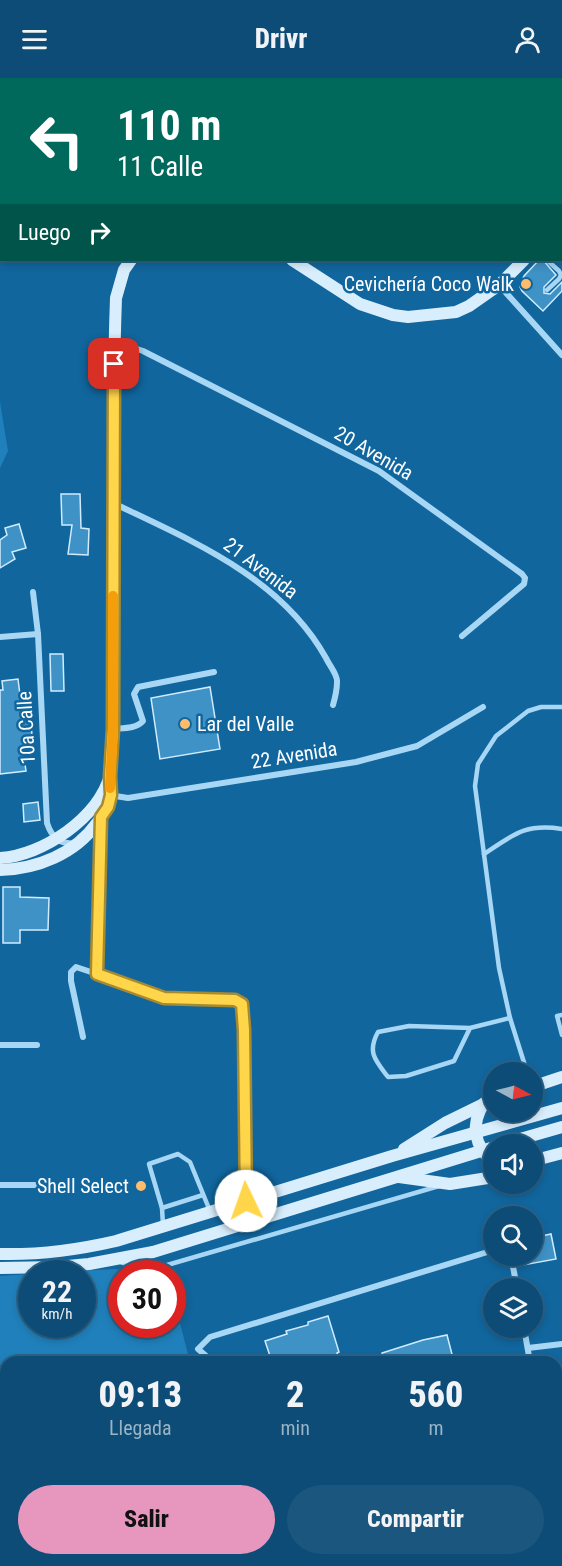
<!DOCTYPE html>
<html lang="es">
<head>
<meta charset="utf-8">
<style>
	:root { --surface:#0d4c76; --page:#1b567e; --text:#f1f3f6; --muted:#9ab4c5; --line:#2d6388; --accent:#e797bd }
	body { margin:0; font-family:"Roboto Condensed",sans-serif; background:var(--page); color:var(--text); height:100vh; display:flex; flex-direction:column; font-size:22px; white-space:nowrap }
	* { box-sizing:border-box; margin:0 }
	p { font-size:20px; color:var(--muted) }
	.icon { flex:none; width:33px; height:33px; fill:none; stroke:currentColor; stroke-width:2; stroke-linecap:round; stroke-linejoin:round }
	.map { position:relative; flex:1; overflow:hidden }
	.panel { position:absolute; left:0px; top:1278px; width:562px; height:210px; display:flex; flex-direction:column; background:var(--surface); border-radius:18px 18px 0 0; box-shadow:0 3px 9px #0003,0 0 0 2px var(--line) }
	.panel>* { flex:none }
	.top-card { position:absolute; left:0px; top:0px; width:562px; height:183px; box-shadow:0 3px 9px #0003,0 0 0 2px var(--line); background:#00695c; color:#fff; overflow:hidden }
	.needle { width:39px; rotate:97deg }
	.controls { position:absolute; left:483px; top:984px; display:grid; gap:12px }
	.controls a { display:grid; place-items:center; width:60px; height:60px; border-radius:50%; background:var(--surface); box-shadow:0 3px 9px #0003,0 0 0 2px var(--line); font-size:30px }
	.speed { position:absolute; left:18px; top:1182px; display:flex; gap:12px; font-size:30px; font-weight:700; text-align:center }
	.speed>* { display:grid; place-content:center; width:78px; height:78px; border-radius:50%; background:var(--surface); box-shadow:0 3px 9px #0003,0 0 0 2px var(--line); line-height:1 }
	.speed small { font-size:15px; font-weight:400 }
	.speed .limit { border:9px solid #d22; background:#fff; color:#111 }
	.pin { position:absolute; display:grid; place-items:center; width:51px; height:51px; color:#fff; margin:-26px; border-radius:12px; box-shadow:0 3px 9px #0006 }
	.me { position:absolute; width:66px; margin:-33px; rotate:357deg; stroke-linejoin:round; filter:drop-shadow(0 0 4px #0008) }
	.turn { display:flex; align-items:center; gap:21px; height:126px; padding:0 18px; font-size:27px }
	.turn .icon { width:78px; height:78px; stroke-width:2.5 }
	.turn b { display:block; font-size:42px; line-height:51px }
	.then { display:flex; align-items:center; height:57px; padding:0 18px; background:#0003; gap:12px; font-size:22px }
	.eta { display:flex; justify-content:space-evenly; align-items:center; height:102px; text-align:center }
	.eta b { font-size:36px; font-weight:800; line-height:42px }
	.cta { display:flex; gap:12px; margin-top:auto; padding:12px 18px }
	.cta a { flex:1; height:69px; border-radius:36px; background:var(--accent); color:#111; font-size:24px; font-weight:800; line-height:69px; text-align:center }
	.cta a+a { background:var(--page); color:var(--text) }
	header { display:flex; justify-content:space-between; align-items:center; height:78px; padding:0 18px; background:var(--surface); font-size:27px; font-weight:800 }
	.map>svg:first-child { display:block }
	.green { fill:#2080bb }
	.building { fill:#3e92c6; stroke:#d0ecfe; stroke-width:1.5 }
	.lines { fill:none; stroke-linecap:round; stroke-linejoin:round }
	.lane { stroke:#a7d7f5; stroke-width:4.5 }
	.street { stroke:#a7d7f5; stroke-width:6 }
	.secondary { stroke:#d8eefd; stroke-width:12 }
	.route-casing { stroke:#a68a30; stroke-width:15 }
	.route { stroke:#ffd54a; stroke-width:10 }
	.slow { stroke:#f59e0b; stroke-width:10 }
	.poi-dot { fill:#ffbc6b; stroke:#11669e; stroke-width:2 }
	.labels { text-anchor:middle; stroke-width:5; stroke-linejoin:round; paint-order:stroke }
	.poi-label { font-size:20px; fill:#fff; stroke:#11669e; text-anchor:end }
	.street-label { font-size:20px; fill:#fff; stroke:#11669e }
</style>
</head>
<body>
<header><svg class="icon" aria-label="menu" viewBox="0 0 24 24"><path d="M4 6h16M4 12h16M4 18h16"/></svg>Drivr<svg class="icon" aria-label="person" viewBox="0 0 24 24"><circle cx="12" cy="8" r="4"/><path d="M4 21q1-7 8-7t8 7"/></svg></header>
<div class="map">
<svg width="562" height="1488" viewBox="0 0 562 1488">
	<rect width="100%" height="100%" fill="#11669e"/>
	<!-- green -->
	<g class="green">
		<path d="M 0,0 L 68,0 L 2,2 L 0,124 Z"/>
		<path d="M 153,0 L 408,0 L 410,1 L 155,2 Z"/>
		<path d="M 0,324 L 8,373 L 0,390 Z"/>
		<path d="M 115,1191 L 156,1195 L 122,1196 L 122,1246 L 172,1246 L 173,1218 L 190,1284 L 6,1284 L 6,1326 L 0,1324 L 0,1198 L 31,1196 L 32,1246 L 82,1246 L 82,1196 L 39,1195 Z"/>
		<path d="M 182,1482 L 383,1482 L 389,1488 L 189,1488 Z"/>
	</g>
	<!-- building -->
	<g class="building">
		<path d="M 539,182 L 543,182 L 556,197 L 544,209 L 544,215 L 550,216 L 562,204 L 562,213 L 543,233 L 522,213 L 520,209 L 524,198 Z"/>
		<path d="M 61,416 L 80,416 L 81,450 L 89,451 L 88,477 L 68,476 L 72,447 L 62,447 Z"/>
		<path d="M 19,446 L 26,470 L 12,474 L 15,481 L 0,490 L 0,462 L 7,457 L 5,450 Z"/>
		<path d="M 50,576 L 63,576 L 64,613 L 51,613 Z"/>
		<path d="M 18,601 L 21,625 L 28,624 L 33,664 L 22,666 L 26,693 L 0,696 L 0,612 L 3,612 L 2,603 Z"/>
		<path d="M 210,609 L 220,671 L 160,681 L 151,620 Z"/>
		<path d="M 38,724 L 40,742 L 24,744 L 23,726 Z"/>
		<path d="M 3,809 L 20,809 L 20,819 L 49,820 L 48,852 L 20,852 L 20,865 L 3,865 Z"/>
		<path d="M 551,1156 L 556,1181 L 518,1188 L 516,1178 L 532,1178 L 532,1160 Z"/>
		<path d="M 328,1238 L 339,1274 L 337,1275 L 339,1284 L 272,1284 L 265,1263 L 287,1256 L 286,1253 L 308,1247 L 308,1244 Z"/>
		<path d="M 447,1257 L 454,1284 L 385,1284 L 382,1275 L 423,1262 Z"/>
	</g>
	<g class="lines">
		<!-- lane -->
		<g class="lane">
			<path d="M 561,52 L 562,53"/>
			<path d="M 547,182 L 559,193 L 561,197 L 559,201 L 547,212"/>
			<path d="M 484,776 C 513,757 525,745 562,751"/>
			<path d="M 562,937 L 557,938 L 562,957"/>
			<path d="M 470,950 L 454,983 L 406,998 L 388,999 C 375,982 367,974 378,954 L 409,948 L 470,950 L 510,940"/>
			<path d="M 527,994 L 510,940 L 499,890 L 475,708 L 478,686 L 496,658 L 528,633 L 541,629 L 562,629"/>
			<path d="M 162,1130 L 203,1117"/>
			<path d="M 163,1147 L 162,1130 L 149,1086 L 178,1076 L 190,1084 L 210,1133"/>
			<path d="M 118,1183 C 132,1189 142,1191 157,1190 L 439,1108"/>
		</g>
		<!-- street -->
		<g class="street">
			<path d="M 540,0 L 541,2"/>
			<path d="M 561,23 L 562,24"/>
			<path d="M 499,207 L 562,277"/>
			<path d="M 114,263 L 143,273 L 379,393 L 522,496 L 525,500 L 524,506 L 462,558"/>
			<path d="M 113,425 C 192,463 281,499 326,580 C 329,587 338,597 337,604 C 337,612 335,620 333,627"/>
			<path d="M 33,514 L 38,556 L 47,745 C 52,760 59,765 74,766"/>
			<path d="M 0,559 L 38,556"/>
			<path d="M 113,651 C 123,650 136,651 143,643 L 134,616 L 138,609 L 214,594"/>
			<path d="M 109,717 L 128,720 L 356,684 L 417,668 L 483,629"/>
			<path d="M 101,743 L 97,896 L 164,920 L 235,922 L 242,926 L 244,953 L 246,1123"/>
			<path d="M 83,959 L 71,903 L 71,894 L 76,889 L 97,896"/>
			<path d="M 0,967 L 37,967"/>
			<path d="M 0,1107 L 58,1107"/>
			<path d="M 511,1178 L 517,1210"/>
			<path d="M 524,1250 L 530,1284"/>
			<path d="M 528,1270 L 562,1266"/>
			<path d="M 213,1284 L 198,1271 L 210,1259 L 494,1172"/>
			<path d="M 556,1305 L 562,1305"/>
			<path d="M 556,1423 L 562,1423"/>
			<path d="M 0,1457 L 6,1458"/>
			<path d="M 82,1482 L 97,1488"/>
			<path d="M 502,1488 L 530,1482"/>
		</g>
		<!-- secondary -->
		<g class="secondary">
			<path d="M 561,145 L 562,144"/>
			<path d="M 292,182 L 360,226 L 393,237 L 408,239 L 456,234 L 469,228 L 499,207 L 524,182"/>
			<path d="M 0,780 C 42,778 100,739 110,697 C 112,687 111,675 112,665 C 115,624 113,583 113,543 C 113,435 112,328 116,220 L 124,192 L 131,182"/>
			<path d="M 0,792 C 37,791 75,776 97,745 C 101,740 106,735 108,729 C 112,721 110,711 110,702"/>
			<path d="M 532,1009 L 562,999"/>
			<path d="M 484,1025 C 470,1047 474,1068 494,1085"/>
			<path d="M 503,1066 L 562,1049"/>
			<path d="M 404,1071 L 445,1045 L 494,1021"/>
			<path d="M 532,1083 L 562,1075"/>
			<path d="M 399,1099 L 450,1106 L 494,1099"/>
			<path d="M 0,1176 C 40,1177 77,1172 116,1163 L 392,1078 L 562,1030"/>
			<path d="M 0,1190 L 57,1189 L 89,1186 L 153,1174 L 494,1069"/>
		</g>
	</g>
	<g class="lines">
		<defs>
			<path id="route" d="M 114,286 L 113,651 L 110,698 L 111,717 L 108,729 L 101,739 L 97,896 L 164,920 L 235,922 L 242,926 L 244,952 L 246,1123"/>
		</defs>
		<!-- route casing -->
		<use href="#route" class="route-casing"/>
		<!-- route -->
		<use href="#route" class="route"/>
		<!-- slow -->
		<path class="slow" d="M 110,710 L 113,651 L 113,518"/>
	</g>
	<!-- markers -->
	<g class="poi-dot">
		<circle cx="526" cy="206" r="6"/>
		<circle cx="185" cy="646" r="6"/>
		<circle cx="141" cy="1108" r="6"/>
	</g>
	<g class="labels">
		<!-- poi labels -->
		<g class="poi-label">
			<text x="514" y="213">Cevichería Coco Walk</text>
			<text x="197" y="653" text-anchor="start">Lar del Valle</text>
			<text x="129" y="1115">Shell Select</text>
		</g>
		<!-- street labels -->
		<g class="street-label">
			<text transform="translate(374 375) rotate(30)" y="7">20 Avenida</text>
			<text transform="translate(261 490) rotate(37)" y="7">21 Avenida</text>
			<text transform="translate(26 650) rotate(-93)" y="7">10a Calle</text>
			<text transform="translate(294 677) rotate(-9)" y="7">22 Avenida</text>
		</g>
	</g>
</svg>
<div class="controls">
<a><svg class="needle" viewBox="-14 -14 28 28"><path d="M0-13l5 13h-10z" fill="#e53935"/><path d="M0 13l5-13h-10z" fill="#9ab4c5"/></svg></a>
<a><svg class="icon" aria-label="sound" viewBox="0 0 24 24"><path d="M4 9h4l5-4v14l-5-4H4zM17 9q2 3 0 6"/></svg></a>
<a><svg class="icon" aria-label="search" viewBox="0 0 24 24"><circle cx="10" cy="10" r="6"/><path d="M15 15l6 6"/></svg></a>
<a><svg class="icon" aria-label="layers" viewBox="0 0 24 24"><path d="M12 4l9 5-9 5-9-5zM3 14l9 5 9-5"/></svg></a>
</div>
<div class="speed"><div>22<small>km/h</small></div><div class="limit">30</div></div>
<div class="pin" style="left:114px;top:286px;background:#d93025"><svg class="icon" aria-label="arrive" viewBox="0 0 24 24"><path d="M6 21V4h12l-3 4 3 4H6"/></svg></div>
<svg class="me" style="left:246px;top:1123px" viewBox="-20 -20 40 40"><circle r="19" fill="#fff"/><path d="M0-13L10 11 0 6-10 11z" fill="#ffd54a"/></svg>
<div class="top-card">
<div class="turn"><svg class="icon" aria-label="left" viewBox="0 0 24 24"><path d="M17 20v-9H6M10 6l-5 5 5 5"/></svg><div><b>110 m</b>11 Calle</div></div>
<div class="then">Luego<svg class="icon" aria-label="right" viewBox="0 0 24 24"><path d="M7 20v-9h11M14 6l5 5-5 5"/></svg></div>
</div>
<section class="panel">
<div class="eta">
<div><b>09:13</b><p>Llegada</p></div>
<div><b>2</b><p>min</p></div>
<div><b>560</b><p>m</p></div>
</div>
<div class="cta"><a>Salir</a><a>Compartir</a></div>
</section>
</div>
</body>
</html>
